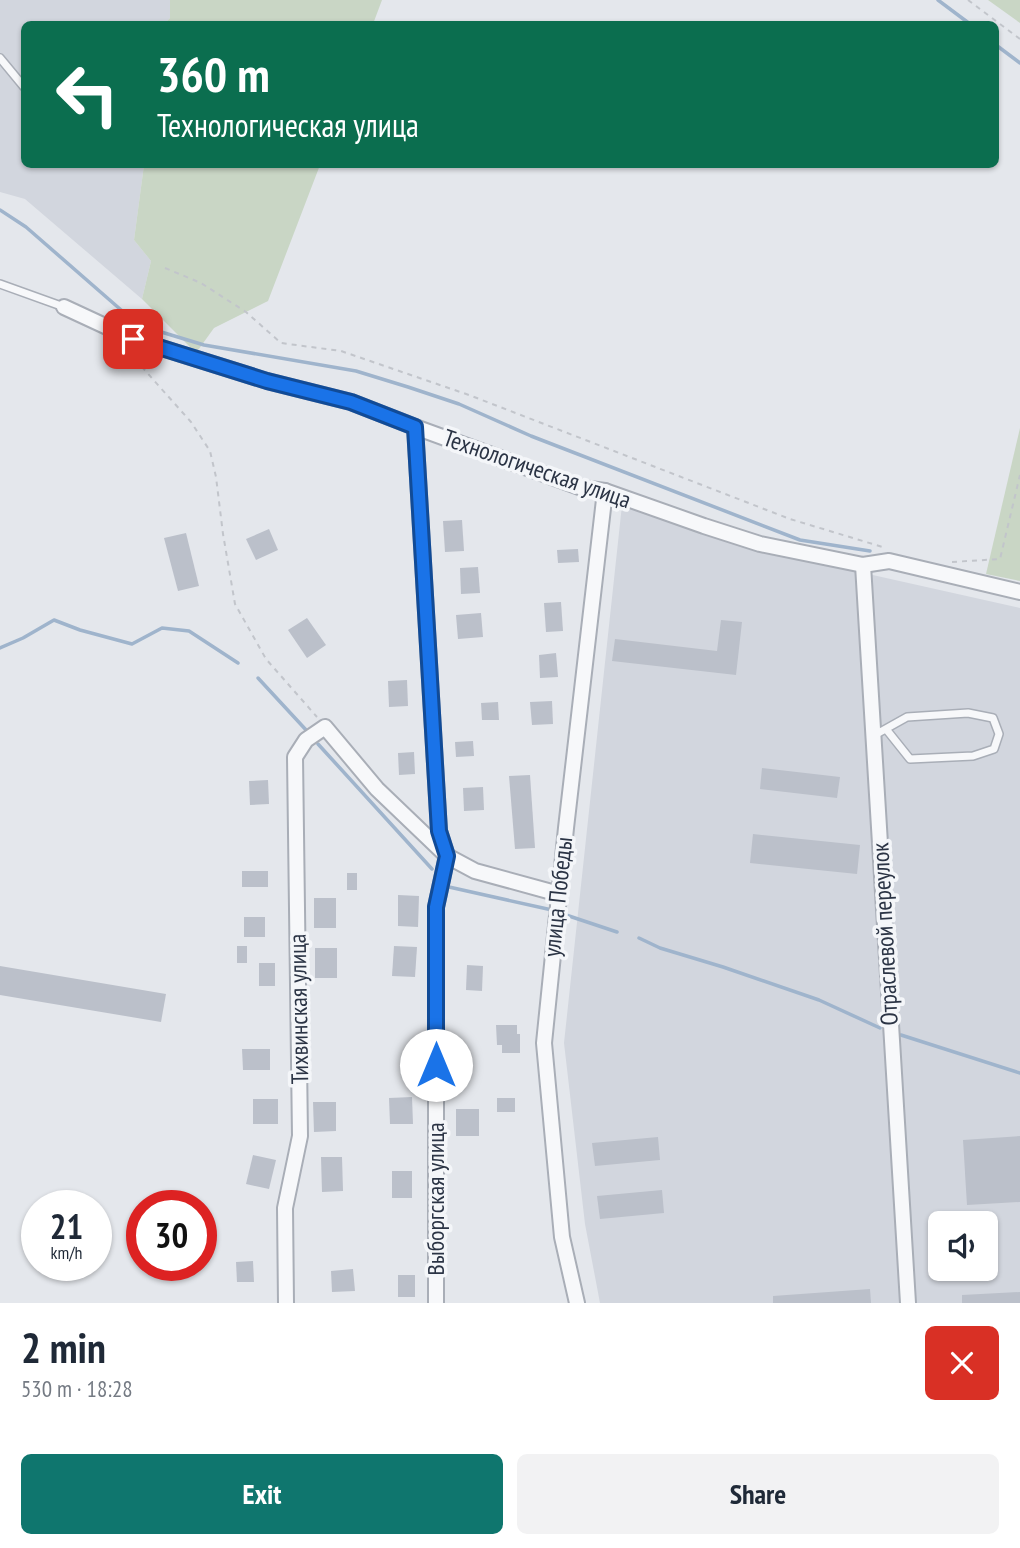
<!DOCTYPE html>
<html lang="en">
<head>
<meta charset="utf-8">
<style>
	:root { --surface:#fff; --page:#f2f2f3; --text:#1f2937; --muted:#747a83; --accent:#0f766e }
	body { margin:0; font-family:"PT Sans Narrow",sans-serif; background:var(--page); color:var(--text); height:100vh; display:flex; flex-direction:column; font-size:26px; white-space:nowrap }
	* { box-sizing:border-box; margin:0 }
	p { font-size:23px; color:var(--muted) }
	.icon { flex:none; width:38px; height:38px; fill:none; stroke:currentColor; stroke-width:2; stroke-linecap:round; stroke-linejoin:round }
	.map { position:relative; height:1303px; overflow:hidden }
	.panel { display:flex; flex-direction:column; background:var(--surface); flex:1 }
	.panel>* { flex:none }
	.hud { position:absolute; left:21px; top:21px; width:978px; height:147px; border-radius:10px; box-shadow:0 2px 5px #0004; background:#0b6e4f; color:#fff; overflow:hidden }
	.buttons { position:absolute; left:928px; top:1211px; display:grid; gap:14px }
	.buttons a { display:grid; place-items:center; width:70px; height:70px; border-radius:10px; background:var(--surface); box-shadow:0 2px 5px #0004; font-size:35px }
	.speed { position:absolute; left:21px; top:1190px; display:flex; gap:14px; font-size:35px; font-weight:700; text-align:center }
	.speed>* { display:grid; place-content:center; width:91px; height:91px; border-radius:50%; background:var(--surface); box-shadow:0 2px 5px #0004; line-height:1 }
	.speed small { font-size:18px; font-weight:400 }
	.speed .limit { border:10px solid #d22; background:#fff; color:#111 }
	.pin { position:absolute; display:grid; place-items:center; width:60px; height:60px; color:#fff; margin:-30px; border-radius:14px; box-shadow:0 4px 10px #0006 }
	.me { position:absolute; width:77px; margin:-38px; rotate:0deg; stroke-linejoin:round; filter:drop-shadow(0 0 5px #0008) }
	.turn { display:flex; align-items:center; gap:24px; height:147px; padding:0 21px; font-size:32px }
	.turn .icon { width:91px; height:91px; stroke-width:2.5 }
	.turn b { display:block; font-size:49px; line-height:60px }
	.round { display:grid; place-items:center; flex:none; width:74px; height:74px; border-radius:10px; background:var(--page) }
	.head { display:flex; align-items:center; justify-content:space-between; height:119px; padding:0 21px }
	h1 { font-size:42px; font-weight:600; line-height:52px }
	.primary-button { display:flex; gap:14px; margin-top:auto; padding:14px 21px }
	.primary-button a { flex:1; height:80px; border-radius:10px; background:var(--accent); color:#fff; font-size:28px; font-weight:600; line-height:80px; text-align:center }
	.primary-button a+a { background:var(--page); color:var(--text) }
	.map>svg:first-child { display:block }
	.built { fill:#d2d6de; fill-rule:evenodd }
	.green { fill:#c9d6c5 }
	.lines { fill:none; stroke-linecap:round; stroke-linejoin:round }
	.stream { stroke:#9fb4cc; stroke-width:3.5 }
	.building { fill:#bbc0ca }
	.service-casing { stroke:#a9aeb7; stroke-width:10 }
	.minor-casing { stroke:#a9aeb7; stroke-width:18 }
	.path { stroke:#c2c5cb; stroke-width:2; stroke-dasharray:5 5; stroke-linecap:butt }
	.service { stroke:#f7f8fa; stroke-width:7 }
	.minor { stroke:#f7f8fa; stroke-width:14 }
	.route-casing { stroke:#114b97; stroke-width:18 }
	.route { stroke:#1a73e8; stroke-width:12 }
	.labels { text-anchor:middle; stroke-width:7; stroke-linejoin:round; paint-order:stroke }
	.street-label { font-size:24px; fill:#2b3445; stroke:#f4f6f9 }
</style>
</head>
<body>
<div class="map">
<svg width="1020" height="1303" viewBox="0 0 1020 1303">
	<rect width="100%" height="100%" fill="#e4e7ec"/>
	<!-- built -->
	<g class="built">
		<path d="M 0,0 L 170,0 L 170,18 L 164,24 L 24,24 L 24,164 L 144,165 L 134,240 L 151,261 L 142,299 L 25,199 L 0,192 Z"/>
		<path d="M 622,505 L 761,550 L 1020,608 L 1020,1303 L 600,1303 L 585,1224 L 564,1043 ZM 940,1223 L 985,1223 L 985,1269 L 940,1269 Z"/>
	</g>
	<!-- green -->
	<g class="green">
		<path d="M 170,0 L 382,0 L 373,24 L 164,24 L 170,18 Z"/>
		<path d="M 988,0 L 1020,0 L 1020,23 Z"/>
		<path d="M 144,165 L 320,165 L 268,301 L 214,328 L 196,353 L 142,299 L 151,261 L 134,240 Z"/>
		<path d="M 1020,428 L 1020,581 L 986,574 Z"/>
	</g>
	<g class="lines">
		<!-- stream -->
		<g class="stream">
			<path d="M 938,0 L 970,24"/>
			<path d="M 996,45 L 1020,63"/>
			<path d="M 0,210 L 26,227 L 128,316 L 158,331 L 204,345 L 356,371 L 408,387 L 459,404 L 531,436 L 800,540 L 870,551"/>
			<path d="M 0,648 L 23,638 L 54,620 L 80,630 L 132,644 L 162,628 L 189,631 L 238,663"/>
			<path d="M 258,678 L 307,731"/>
			<path d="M 318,744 L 432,869"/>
			<path d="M 449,887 L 552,910"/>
			<path d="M 566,915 L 617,932"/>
			<path d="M 639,938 L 660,948 L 723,967 L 819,1000 L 880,1028"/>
			<path d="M 901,1035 L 1020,1073"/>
		</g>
	</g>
	<!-- building -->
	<g class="building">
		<path d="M 462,520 L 464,551 L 445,552 L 443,521 Z"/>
		<path d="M 269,529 L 278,550 L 256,560 L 246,539 Z"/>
		<path d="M 186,533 L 199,586 L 178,591 L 164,538 Z"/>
		<path d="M 578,549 L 579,562 L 558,563 L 557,550 Z"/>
		<path d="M 478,567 L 480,593 L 461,594 L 460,568 Z"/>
		<path d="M 561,602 L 563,631 L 546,632 L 544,603 Z"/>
		<path d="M 481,613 L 483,637 L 458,639 L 456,615 Z"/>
		<path d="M 307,618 L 326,645 L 307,658 L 288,630 Z"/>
		<path d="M 721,620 L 742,622 L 736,675 L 612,661 L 615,639 L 717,651 Z"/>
		<path d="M 556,653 L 558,677 L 540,678 L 539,655 Z"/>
		<path d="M 407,680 L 408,706 L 389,707 L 388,681 Z"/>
		<path d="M 552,701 L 553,724 L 532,725 L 530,702 Z"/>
		<path d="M 498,702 L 499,720 L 482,720 L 481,703 Z"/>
		<path d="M 473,741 L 474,756 L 456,757 L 455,742 Z"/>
		<path d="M 414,752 L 415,774 L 399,775 L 398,753 Z"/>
		<path d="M 762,768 L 840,777 L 837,798 L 760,789 Z"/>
		<path d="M 530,775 L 535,848 L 515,849 L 509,776 Z"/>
		<path d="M 268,780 L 269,804 L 250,805 L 249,781 Z"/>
		<path d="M 483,787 L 484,810 L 464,811 L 463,788 Z"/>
		<path d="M 753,834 L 860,845 L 857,874 L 750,863 Z"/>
		<rect x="242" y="871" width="26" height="16"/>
		<rect x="347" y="873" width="10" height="17"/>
		<path d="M 398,895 L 419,896 L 418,927 L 398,926 Z"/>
		<rect x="314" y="898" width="22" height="30"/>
		<rect x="244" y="917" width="21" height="20"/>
		<rect x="237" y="946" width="10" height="17"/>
		<path d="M 394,946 L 417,947 L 415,977 L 392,976 Z"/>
		<rect x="315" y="948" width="22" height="30"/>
		<rect x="259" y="963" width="16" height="23"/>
		<path d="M 467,965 L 483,966 L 482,991 L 466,990 Z"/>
		<path d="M 0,966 L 166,994 L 161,1022 L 0,995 Z"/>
		<path d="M 496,1025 L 517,1025 L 517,1034 L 520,1034 L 520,1053 L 502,1053 L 502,1045 L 497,1045 Z"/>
		<path d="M 242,1049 L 270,1049 L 270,1070 L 243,1070 Z"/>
		<path d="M 412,1097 L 413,1124 L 390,1124 L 389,1098 Z"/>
		<rect x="497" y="1098" width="18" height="14"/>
		<rect x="253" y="1099" width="25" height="25"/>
		<path d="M 313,1102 L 336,1102 L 336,1131 L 314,1132 Z"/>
		<rect x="456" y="1109" width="23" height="27"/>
		<path d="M 1020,1136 L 1020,1202 L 967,1205 L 963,1140 Z"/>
		<path d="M 658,1137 L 660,1160 L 595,1166 L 592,1143 Z"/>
		<path d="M 253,1155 L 276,1160 L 269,1189 L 246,1184 Z"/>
		<path d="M 321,1157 L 342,1157 L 343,1191 L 322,1192 Z"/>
		<rect x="392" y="1171" width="20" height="27"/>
		<path d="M 662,1190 L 664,1213 L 600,1219 L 597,1196 Z"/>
		<path d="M 253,1261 L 254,1282 L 237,1282 L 236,1262 Z"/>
		<path d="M 353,1269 L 355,1291 L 332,1292 L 331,1271 Z"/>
		<rect x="398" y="1275" width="17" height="22"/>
		<path d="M 870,1289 L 871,1303 L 773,1303 L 773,1296 Z"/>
		<path d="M 1020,1292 L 1020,1303 L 962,1303 L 962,1295 Z"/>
	</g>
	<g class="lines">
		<defs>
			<g id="service">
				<path d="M 0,58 L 24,87"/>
				<path d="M 0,284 L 64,307"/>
				<path d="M 873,736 L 907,717 L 968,713 L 993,718 L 999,734 L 994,749 L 973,756 L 910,759 L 886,729"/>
			</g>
			<g id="minor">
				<path d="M 64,307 L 133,339 L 267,381 L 351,402 L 415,427 L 582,488 L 605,491 L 704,526 L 760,544 L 863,565 L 889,561 L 1020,592"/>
				<path d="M 415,427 L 439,831 L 447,856 L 436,907 L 436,1303"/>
				<path d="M 863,565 L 908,1303"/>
				<path d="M 286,1303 L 285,1208 L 300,1136 L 295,757 L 306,740 L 325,727 L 377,789 L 447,856 L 475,871 L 559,894"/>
				<path d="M 577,1303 L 562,1237 L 544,1043 L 566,828 L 605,491"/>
			</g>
		</defs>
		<!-- service casing -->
		<use href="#service" class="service-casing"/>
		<!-- minor casing -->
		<use href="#minor" class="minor-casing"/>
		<!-- path -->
		<g class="path">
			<path d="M 968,0 L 1020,39"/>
			<path d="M 165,268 L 201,283 L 246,312 L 281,343 L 341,351 L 469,395 L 790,519 L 886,548"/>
			<path d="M 139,357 L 142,367 L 191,422 L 210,451 L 216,477 L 223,534 L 235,604 L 266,659 L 317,717"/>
			<path d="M 952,562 L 1000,559 L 1020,475"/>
		</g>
		<!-- service -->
		<use href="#service" class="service"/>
		<!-- minor -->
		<use href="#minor" class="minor"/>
	</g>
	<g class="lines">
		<defs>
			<path id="route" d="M 133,339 L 267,381 L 351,402 L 415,427 L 439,831 L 447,856 L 436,907 L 436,1065"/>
		</defs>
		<!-- route casing -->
		<use href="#route" class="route-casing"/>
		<!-- route -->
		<use href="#route" class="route"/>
	</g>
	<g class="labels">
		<!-- street labels -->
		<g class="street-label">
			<text transform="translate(537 469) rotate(19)" y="8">Технологическая улица</text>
			<text transform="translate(558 897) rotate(-84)" y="8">улица Победы</text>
			<text transform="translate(885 934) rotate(-93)" y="8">Отраслевой переулок</text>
			<text transform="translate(299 1009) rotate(-91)" y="8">Тихвинская улица</text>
			<text transform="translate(436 1199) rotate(-90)" y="8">Выборгская улица</text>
		</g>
	</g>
</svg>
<div class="buttons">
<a><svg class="icon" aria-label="sound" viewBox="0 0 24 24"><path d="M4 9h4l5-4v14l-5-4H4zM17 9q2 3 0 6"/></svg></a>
</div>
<div class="speed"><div>21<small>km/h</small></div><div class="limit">30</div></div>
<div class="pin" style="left:133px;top:339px;background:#d93025"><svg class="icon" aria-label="arrive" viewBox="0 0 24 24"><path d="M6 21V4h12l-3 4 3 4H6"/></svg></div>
<svg class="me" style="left:436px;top:1065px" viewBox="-20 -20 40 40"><circle r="19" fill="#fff"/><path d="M0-13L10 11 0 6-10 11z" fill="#1a73e8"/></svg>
<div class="hud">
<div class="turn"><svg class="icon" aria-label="left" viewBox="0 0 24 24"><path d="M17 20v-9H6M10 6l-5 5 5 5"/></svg><div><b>360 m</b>Технологическая улица</div></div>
</div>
</div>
<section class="panel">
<div class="head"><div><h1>2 min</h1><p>530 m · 18:28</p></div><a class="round" style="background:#d93025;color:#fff"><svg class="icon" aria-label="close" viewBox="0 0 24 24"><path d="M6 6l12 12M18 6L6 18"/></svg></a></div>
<div class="primary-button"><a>Exit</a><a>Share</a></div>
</section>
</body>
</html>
